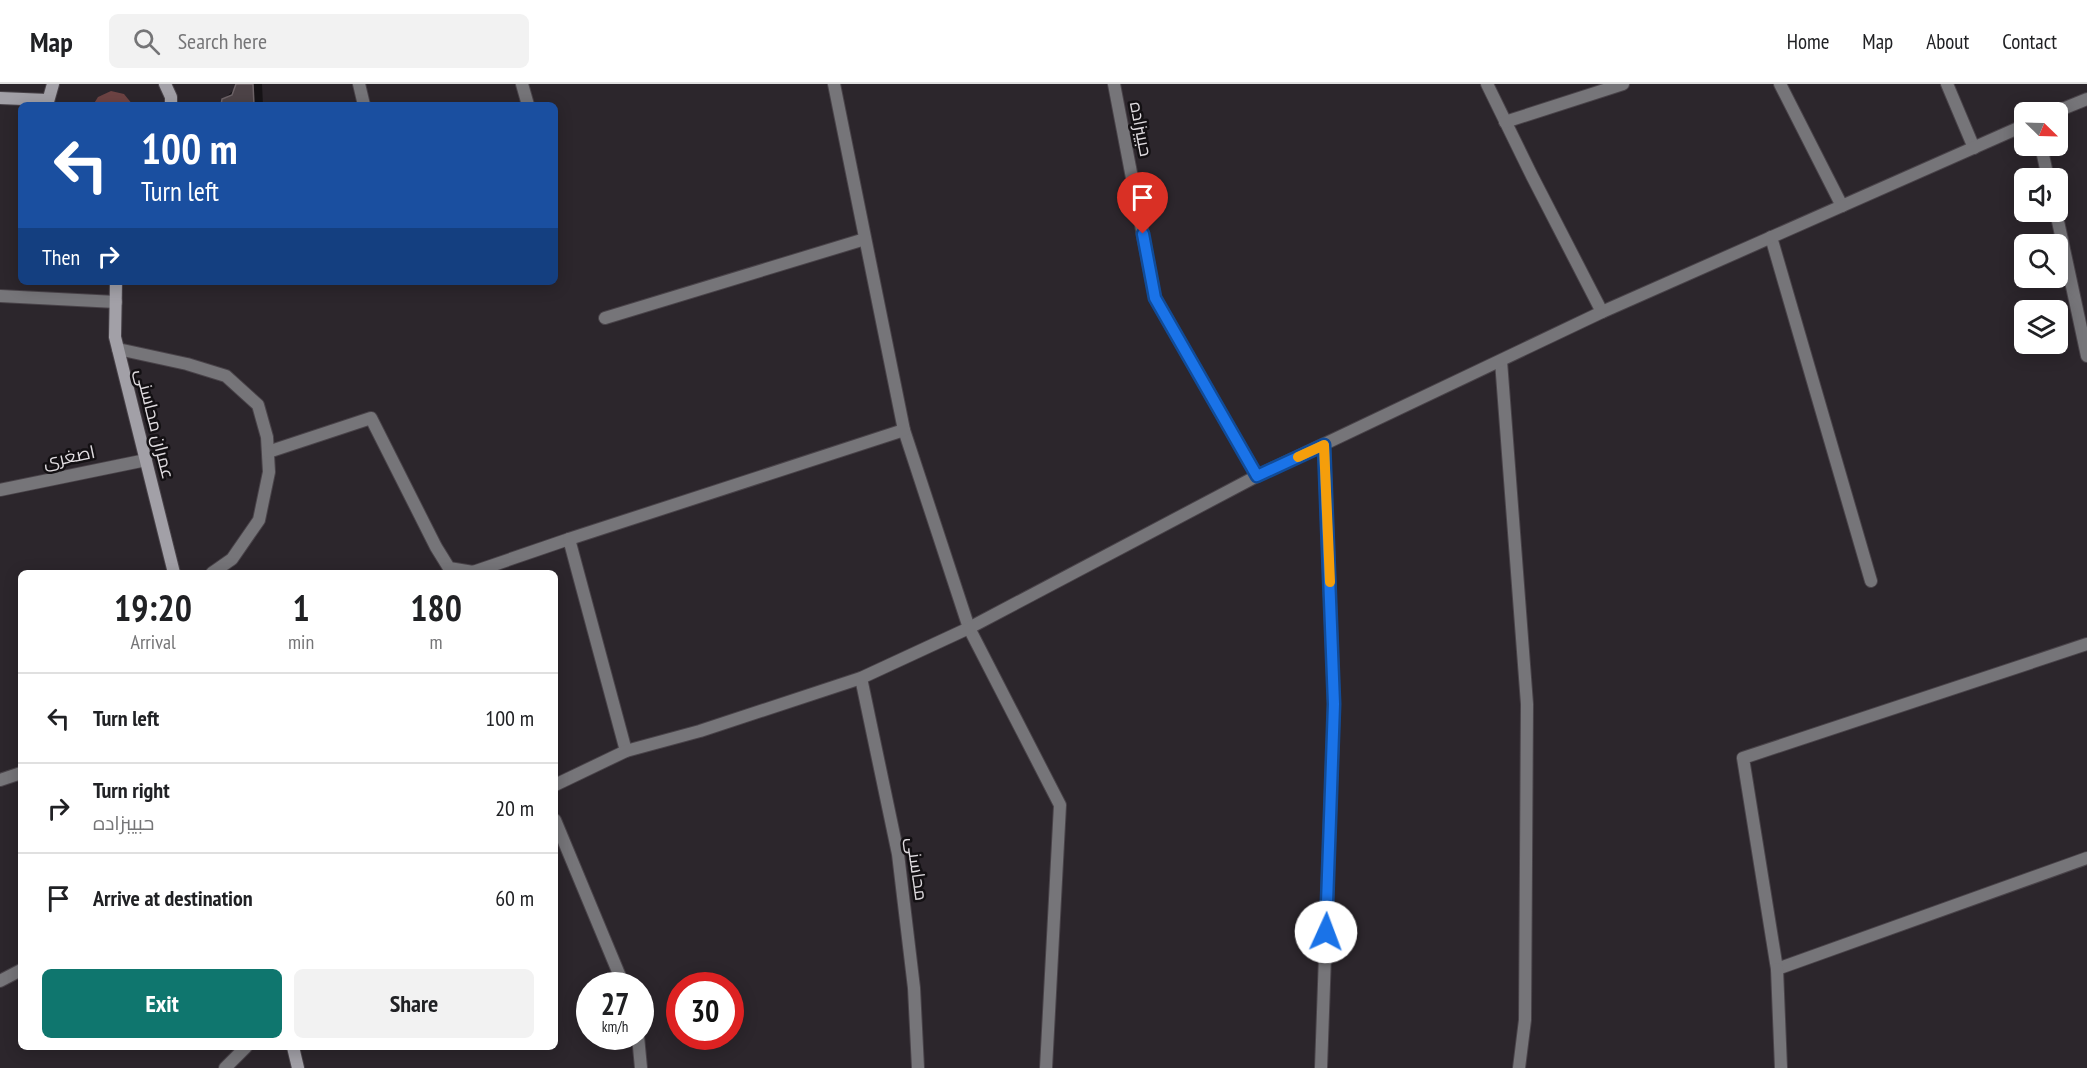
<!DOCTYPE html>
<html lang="en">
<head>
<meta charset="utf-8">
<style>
	:root { --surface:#fff; --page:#f2f2f2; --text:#202124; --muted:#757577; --line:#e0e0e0; --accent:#0f766e }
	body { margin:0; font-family:"PT Sans Narrow",Cairo,sans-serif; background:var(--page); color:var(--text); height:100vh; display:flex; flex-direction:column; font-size:22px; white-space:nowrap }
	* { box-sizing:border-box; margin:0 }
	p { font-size:20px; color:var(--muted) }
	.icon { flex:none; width:33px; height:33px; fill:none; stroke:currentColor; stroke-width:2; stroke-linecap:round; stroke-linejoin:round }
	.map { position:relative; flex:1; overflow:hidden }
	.sheet { position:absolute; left:18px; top:486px; width:540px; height:480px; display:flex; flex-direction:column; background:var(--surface); border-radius:9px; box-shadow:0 3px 15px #0003 }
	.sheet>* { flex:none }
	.hud { position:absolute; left:18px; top:18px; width:540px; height:183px; border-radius:9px; box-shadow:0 3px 15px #0003; background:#1a4fa0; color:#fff; overflow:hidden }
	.needle { width:39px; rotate:113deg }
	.buttons { position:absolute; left:2014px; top:18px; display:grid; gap:12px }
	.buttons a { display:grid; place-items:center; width:54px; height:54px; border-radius:9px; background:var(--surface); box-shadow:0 3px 15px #0003; font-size:30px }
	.speed { position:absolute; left:576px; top:888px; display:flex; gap:12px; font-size:30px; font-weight:700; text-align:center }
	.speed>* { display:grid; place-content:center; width:78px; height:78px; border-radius:50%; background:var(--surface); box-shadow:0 3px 15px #0003; line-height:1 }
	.speed small { font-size:15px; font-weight:400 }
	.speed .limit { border:9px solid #d22; background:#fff; color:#111 }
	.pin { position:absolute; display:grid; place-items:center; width:51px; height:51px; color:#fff; margin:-62px -26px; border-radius:50% 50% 50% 0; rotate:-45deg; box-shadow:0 0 6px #0007 }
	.pin .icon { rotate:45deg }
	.me { position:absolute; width:66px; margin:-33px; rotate:2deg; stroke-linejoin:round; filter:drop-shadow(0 0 4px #0008) }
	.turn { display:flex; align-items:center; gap:21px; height:126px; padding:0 24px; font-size:27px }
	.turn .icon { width:78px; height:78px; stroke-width:2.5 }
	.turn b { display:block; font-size:42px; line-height:51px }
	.then { display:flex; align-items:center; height:57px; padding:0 24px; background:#0003; gap:12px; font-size:22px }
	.eta { display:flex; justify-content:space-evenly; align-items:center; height:102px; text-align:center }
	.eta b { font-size:36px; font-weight:800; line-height:42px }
	.cta { display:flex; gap:12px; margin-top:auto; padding:12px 24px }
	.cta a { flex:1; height:69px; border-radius:9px; background:var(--accent); color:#fff; font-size:24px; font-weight:800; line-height:69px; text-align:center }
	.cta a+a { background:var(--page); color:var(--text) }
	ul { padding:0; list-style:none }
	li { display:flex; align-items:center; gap:18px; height:90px; padding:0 24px; border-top:2px solid var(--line) }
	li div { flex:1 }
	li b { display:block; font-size:22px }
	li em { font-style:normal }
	header { display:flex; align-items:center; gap:36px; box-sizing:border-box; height:84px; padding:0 30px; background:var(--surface); border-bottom:2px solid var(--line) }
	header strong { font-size:28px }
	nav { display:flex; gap:33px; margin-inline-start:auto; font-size:21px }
	.search { width:420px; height:54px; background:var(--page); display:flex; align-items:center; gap:15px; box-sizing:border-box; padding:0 21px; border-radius:9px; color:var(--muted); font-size:22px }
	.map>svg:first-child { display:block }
	.green { fill:#6d4343 }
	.shadow { fill:#0007 }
	.building { fill:#4d4347; stroke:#6d6367; stroke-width:1.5 }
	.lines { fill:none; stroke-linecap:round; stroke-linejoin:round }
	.street-casing { stroke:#494349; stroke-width:14 }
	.secondary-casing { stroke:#494349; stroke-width:14 }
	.street { stroke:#767579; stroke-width:12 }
	.secondary { stroke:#a2a0a7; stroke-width:12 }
	.route-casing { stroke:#114b97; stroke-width:15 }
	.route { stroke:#1a73e8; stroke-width:10 }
	.slow { stroke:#f59e0b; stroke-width:10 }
	.labels { text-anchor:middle; stroke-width:5; stroke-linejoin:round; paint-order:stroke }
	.street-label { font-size:18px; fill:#e0dce0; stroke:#131013 }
</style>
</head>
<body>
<header>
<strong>Map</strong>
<div class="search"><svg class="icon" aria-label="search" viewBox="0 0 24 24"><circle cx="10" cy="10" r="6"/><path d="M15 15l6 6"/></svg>Search here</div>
<nav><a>Home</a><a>Map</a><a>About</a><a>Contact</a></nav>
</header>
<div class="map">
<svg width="2087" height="984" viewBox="0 0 2087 984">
	<rect width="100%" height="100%" fill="#2c262c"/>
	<!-- green -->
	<path class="green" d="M 111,7 L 124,10 L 133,21 L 93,21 L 98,13 Z"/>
	<!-- shadow -->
	<path class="shadow" d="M 238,0 L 262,0 L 263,21 L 222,21 L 224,15 L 236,4 Z"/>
	<!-- building -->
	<path class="building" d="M 236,0 L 253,0 L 254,21 L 221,21 L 222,15 L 232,11 Z"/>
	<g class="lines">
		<defs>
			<g id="street">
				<path d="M 359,0 L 364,21"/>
				<path d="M 522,0 L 528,21"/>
				<path d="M 1114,0 L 1155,214 L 1257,392"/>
				<path d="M 1487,0 L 1532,92 L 1602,228"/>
				<path d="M 1780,0 L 1842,122"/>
				<path d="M 1947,0 L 1974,64"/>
				<path d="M 2055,28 L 2087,15"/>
				<path d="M 1505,38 L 1623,0"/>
				<path d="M 2041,62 L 2048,94"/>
				<path d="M 2056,128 L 2087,272"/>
				<path d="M 1771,153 L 1871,497"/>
				<path d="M 0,212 L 116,218"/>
				<path d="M 605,234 L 865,155"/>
				<path d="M 118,265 L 187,280 L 226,292 L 258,321 L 267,353 L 269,388 L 259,436 L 232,475 L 212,489"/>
				<path d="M 1501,277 L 1527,620 L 1525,936 L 1519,984"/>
				<path d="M 904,346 L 969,544 L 1060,721 L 1046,984"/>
				<path d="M 268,368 L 371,334 L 436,463 L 449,484 L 473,488 L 569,455"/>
				<path d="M 0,406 L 146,376"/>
				<path d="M 2087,560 L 1743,674 L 1777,885 L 2087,774"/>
				<path d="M 861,594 L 898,770 L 914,904 L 918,984"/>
				<path d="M 626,667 L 569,455 L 904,346 L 834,0"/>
				<path d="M 0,696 L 21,689"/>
				<path d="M 555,701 L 626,667 L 700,647 L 861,594 L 969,544 L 1257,392 L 1602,228 L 2025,41"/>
				<path d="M 555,736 L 624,902"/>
				<path d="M 1777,885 L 1781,984"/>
				<path d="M 0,897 L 21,886"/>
				<path d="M 638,952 L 641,984"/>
				<path d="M 225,984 L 246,963"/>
				<path d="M 1321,984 L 1334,620 L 1324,361"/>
			</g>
			<g id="secondary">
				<path d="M 165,0 L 171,13 L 171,21"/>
				<path d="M 0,14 L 47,16"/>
				<path d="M 47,21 L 53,0"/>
				<path d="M 116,198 L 115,253 L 174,489"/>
				<path d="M 293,963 L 298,984"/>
			</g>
		</defs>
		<!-- street casing -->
		<use href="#street" class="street-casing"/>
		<!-- secondary casing -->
		<use href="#secondary" class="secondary-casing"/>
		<!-- street -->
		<use href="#street" class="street"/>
		<!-- secondary -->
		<use href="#secondary" class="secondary"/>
	</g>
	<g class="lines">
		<defs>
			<path id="route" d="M 1143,150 L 1155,214 L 1257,392 L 1324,361 L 1334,620 L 1326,848"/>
		</defs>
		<!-- route casing -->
		<use href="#route" class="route-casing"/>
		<!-- route -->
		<use href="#route" class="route"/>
		<!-- slow -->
		<path class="slow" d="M 1298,373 L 1324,361 L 1330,498"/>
	</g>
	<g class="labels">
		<!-- street labels -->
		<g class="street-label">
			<text transform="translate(1141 45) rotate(79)" y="6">حبیبزاده</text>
			<text transform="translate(155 340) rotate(76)" y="6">عمران محاسنی</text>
			<text transform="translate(69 373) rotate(-12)" y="6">اصغری</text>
			<text transform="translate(917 785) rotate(82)" y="6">محاسنی</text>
		</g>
	</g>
</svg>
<div class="buttons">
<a><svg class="needle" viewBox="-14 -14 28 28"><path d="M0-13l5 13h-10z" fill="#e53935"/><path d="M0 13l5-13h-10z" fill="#757577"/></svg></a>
<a><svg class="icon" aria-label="sound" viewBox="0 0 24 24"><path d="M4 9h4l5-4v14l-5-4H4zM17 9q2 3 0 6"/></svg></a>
<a><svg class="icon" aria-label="search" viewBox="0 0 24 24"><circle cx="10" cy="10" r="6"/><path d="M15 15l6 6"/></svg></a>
<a><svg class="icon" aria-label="layers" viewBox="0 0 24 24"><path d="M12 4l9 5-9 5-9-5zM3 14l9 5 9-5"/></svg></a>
</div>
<div class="speed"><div>27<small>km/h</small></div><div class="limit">30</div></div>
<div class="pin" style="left:1143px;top:150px;background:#d93025"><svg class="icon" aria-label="arrive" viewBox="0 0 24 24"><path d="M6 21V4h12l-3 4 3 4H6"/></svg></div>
<svg class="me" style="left:1326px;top:848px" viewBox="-20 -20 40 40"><circle r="19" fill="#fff"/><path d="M0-13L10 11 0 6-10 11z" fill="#1a73e8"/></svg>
<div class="hud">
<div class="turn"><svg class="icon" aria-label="left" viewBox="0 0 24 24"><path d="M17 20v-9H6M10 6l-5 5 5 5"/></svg><div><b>100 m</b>Turn left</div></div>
<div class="then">Then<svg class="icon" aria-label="right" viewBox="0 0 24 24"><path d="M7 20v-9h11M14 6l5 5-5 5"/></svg></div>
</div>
<section class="sheet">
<div class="eta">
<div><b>19:20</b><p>Arrival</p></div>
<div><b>1</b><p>min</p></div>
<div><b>180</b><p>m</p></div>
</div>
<ul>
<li><svg class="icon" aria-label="left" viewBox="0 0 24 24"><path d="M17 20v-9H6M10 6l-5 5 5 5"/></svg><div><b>Turn left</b></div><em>100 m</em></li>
<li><svg class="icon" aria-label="right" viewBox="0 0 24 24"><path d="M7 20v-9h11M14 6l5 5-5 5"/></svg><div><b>Turn right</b><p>حبیبزاده</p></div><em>20 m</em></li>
<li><svg class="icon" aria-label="arrive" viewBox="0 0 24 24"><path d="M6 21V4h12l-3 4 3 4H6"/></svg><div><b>Arrive at destination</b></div><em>60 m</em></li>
</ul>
<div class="cta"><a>Exit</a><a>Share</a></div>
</section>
</div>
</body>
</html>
